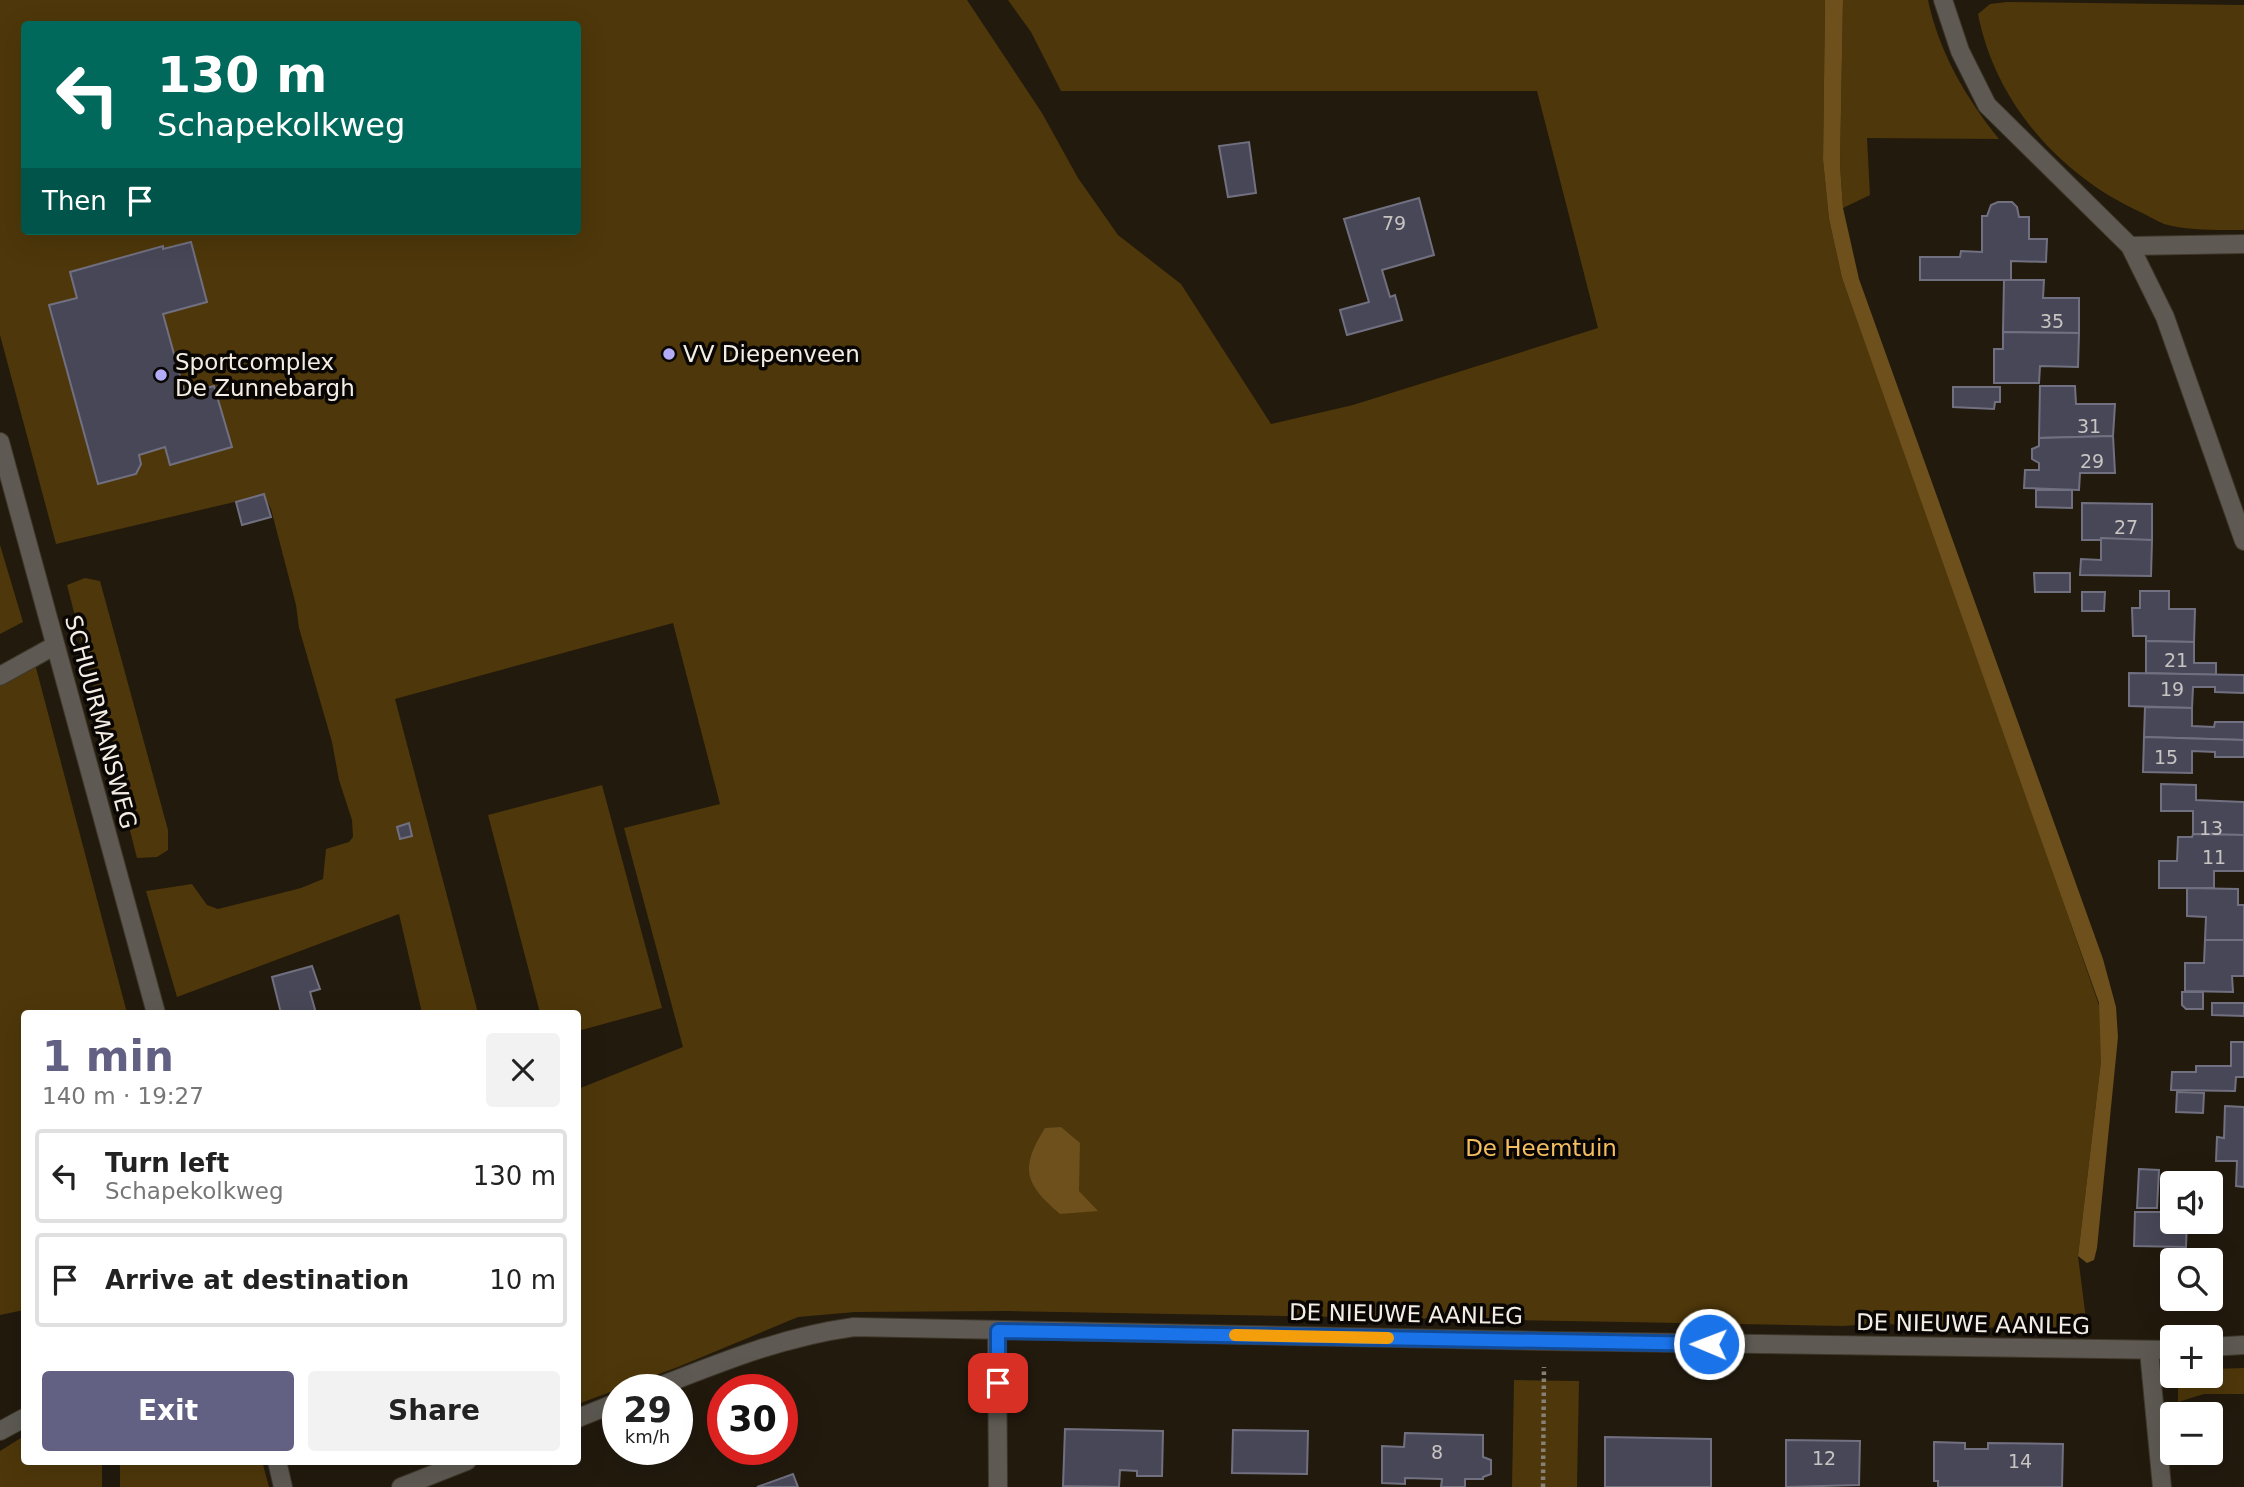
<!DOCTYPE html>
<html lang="en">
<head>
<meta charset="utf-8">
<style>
	:root { --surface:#fff; --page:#f2f2f2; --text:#222; --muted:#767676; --line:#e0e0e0; --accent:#636183 }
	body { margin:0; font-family:"DejaVu Sans",sans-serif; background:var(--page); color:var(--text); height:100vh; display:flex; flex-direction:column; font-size:26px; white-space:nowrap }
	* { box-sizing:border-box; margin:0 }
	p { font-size:23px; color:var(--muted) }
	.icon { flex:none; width:38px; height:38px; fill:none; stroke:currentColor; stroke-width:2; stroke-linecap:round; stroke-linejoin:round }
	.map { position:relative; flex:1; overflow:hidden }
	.sheet { position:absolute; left:21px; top:1010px; width:560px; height:455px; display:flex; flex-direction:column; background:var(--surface); border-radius:7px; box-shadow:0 7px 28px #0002 }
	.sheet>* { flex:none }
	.banner { position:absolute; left:21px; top:21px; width:560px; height:214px; border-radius:7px; box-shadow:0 7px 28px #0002; background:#00695c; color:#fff; overflow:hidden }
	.controls { position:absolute; left:2160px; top:1171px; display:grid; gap:14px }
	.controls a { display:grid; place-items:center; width:63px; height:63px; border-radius:7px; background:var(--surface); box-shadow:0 7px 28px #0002; font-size:35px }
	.speed { position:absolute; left:602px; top:1374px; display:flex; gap:14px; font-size:35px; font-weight:700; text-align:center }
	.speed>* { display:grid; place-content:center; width:91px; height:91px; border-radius:50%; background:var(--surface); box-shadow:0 7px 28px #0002; line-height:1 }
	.speed small { font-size:18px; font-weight:400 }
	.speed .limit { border:10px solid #d22; background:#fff; color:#111 }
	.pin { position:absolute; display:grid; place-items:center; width:60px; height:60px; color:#fff; margin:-30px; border-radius:14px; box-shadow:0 4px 10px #0006 }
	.me { position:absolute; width:77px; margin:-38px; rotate:271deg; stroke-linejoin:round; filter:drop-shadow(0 0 5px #0008) }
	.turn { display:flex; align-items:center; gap:24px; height:147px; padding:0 21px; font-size:32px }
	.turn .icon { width:91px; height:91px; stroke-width:2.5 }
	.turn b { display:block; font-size:49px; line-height:60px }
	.then { display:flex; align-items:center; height:66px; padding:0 21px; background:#0003; gap:14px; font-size:26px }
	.round { display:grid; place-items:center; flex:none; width:74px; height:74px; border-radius:7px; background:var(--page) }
	.head { display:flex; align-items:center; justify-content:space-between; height:119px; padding:0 21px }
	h1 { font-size:42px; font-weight:700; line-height:52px; color:var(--accent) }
	.action { display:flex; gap:14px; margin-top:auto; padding:14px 21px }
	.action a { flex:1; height:80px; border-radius:7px; background:var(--accent); color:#fff; font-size:28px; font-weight:700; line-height:80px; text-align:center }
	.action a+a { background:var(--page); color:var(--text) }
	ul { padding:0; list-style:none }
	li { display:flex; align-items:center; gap:21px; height:94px; margin:0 14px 10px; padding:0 7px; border:4px solid var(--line); border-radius:7px }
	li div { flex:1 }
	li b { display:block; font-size:26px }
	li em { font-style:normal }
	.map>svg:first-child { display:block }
	.green { fill:#4e370a; fill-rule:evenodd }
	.water { fill:#6d501b }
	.building { fill:#484757; stroke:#717081; stroke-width:2 }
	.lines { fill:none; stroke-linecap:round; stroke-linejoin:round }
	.minor-casing { stroke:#3f382b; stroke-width:20 }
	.path { stroke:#878075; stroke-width:4.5; stroke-dasharray:3.5 3.5; stroke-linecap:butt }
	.minor { stroke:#5e5a53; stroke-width:18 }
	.route-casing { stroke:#114b97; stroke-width:18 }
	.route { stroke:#1a73e8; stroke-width:12 }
	.slow { stroke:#f59e0b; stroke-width:12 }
	.poi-dot { fill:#b3adf9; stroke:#090603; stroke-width:2.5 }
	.labels { text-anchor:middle; stroke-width:7; stroke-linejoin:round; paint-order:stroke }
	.number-label { font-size:19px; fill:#c8c4c2 }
	.poi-label { font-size:23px; fill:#f3ede5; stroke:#090603; text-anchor:start }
	.street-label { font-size:23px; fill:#f3ede5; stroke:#090603 }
	.park-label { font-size:23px; fill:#f5be60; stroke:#090603 }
</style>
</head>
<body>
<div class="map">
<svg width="2244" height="1487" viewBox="0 0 2244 1487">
	<rect width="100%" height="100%" fill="#221a0d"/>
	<!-- green -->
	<g class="green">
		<path d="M 0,0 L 967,0 L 1042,113 L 1078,178 L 1118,235 L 1181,284 L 1271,424 L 1353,405 L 1598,328 L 1537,91 L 1061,91 L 1031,32 L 1008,0 L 1825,0 L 1823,160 L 1829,219 L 1842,278 L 1970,632 L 2102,1014 L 2101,1061 L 2078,1256 L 2087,1327 L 1910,1328 L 1886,1323 L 1843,1326 L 1009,1311 L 855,1312 L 798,1317 L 678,1367 L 578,1404 L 578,1089 L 683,1047 L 624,828 L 720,804 L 673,623 L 395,699 L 478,1013 L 422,1013 L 399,914 L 177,997 L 146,891 L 192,884 L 207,905 L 218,909 L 301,888 L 323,879 L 326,849 L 349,842 L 353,837 L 352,820 L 339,780 L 332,742 L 299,628 L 296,605 L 271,509 L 264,495 L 56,544 L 0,335 ZM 24,24 L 578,24 L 578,231 L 24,231 Z"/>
		<path d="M 1843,0 L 1928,0 C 1939,52 1966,98 1999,139 L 1867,138 L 1870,195 L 1843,208 L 1840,165 Z"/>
		<path d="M 2007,2 L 2244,5 L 2244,230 C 2219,230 2188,231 2164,224 C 2155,220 2145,214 2136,210 C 2057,172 1995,101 1978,14 L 1990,4 Z"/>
		<path d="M 0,545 L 23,622 L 0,634 Z"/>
		<path d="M 85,578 L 100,581 L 168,830 L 168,850 L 157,857 L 137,858 L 67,585 Z"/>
		<path d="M 35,664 L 127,1013 L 24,1013 L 24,1310 L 0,1315 L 0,683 Z"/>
		<path d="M 602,785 L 662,1008 L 578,1031 L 578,1013 L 540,1013 L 488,815 Z"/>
		<path d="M 2244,1368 L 2244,1394 L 2204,1394 L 2178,1402 L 2178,1387 L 2190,1376 L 2210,1376 L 2210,1369 Z"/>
		<path d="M 1514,1380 L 1579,1381 L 1577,1487 L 1512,1487 Z"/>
		<path d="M 24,1436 L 24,1461 L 102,1461 L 102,1487 L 0,1487 L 0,1451 Z"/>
		<path d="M 120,1461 L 262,1461 L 269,1487 L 120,1487 Z"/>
	</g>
	<!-- water -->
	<g class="water">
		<path d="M 1825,0 L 1843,0 L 1840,165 L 1843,208 L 1859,279 L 2103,959 L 2116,1007 L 2118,1037 L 2097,1248 L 2094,1260 L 2087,1263 L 2078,1256 L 2101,1061 L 2099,1003 L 1842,278 L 1829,219 L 1823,160 Z"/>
		<path d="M 1061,1127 L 1080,1143 L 1079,1191 L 1098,1211 L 1060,1214 C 1025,1184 1019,1169 1045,1128 Z"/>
	</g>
	<!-- building -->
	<g class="building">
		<path d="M 1249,142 L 1256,193 L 1228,197 L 1219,146 Z"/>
		<path d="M 1419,198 L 1434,255 L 1382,270 L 1390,297 L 1395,295 L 1402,320 L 1347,335 L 1340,310 L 1369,302 L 1344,219 Z"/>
		<path d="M 1998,202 L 2012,202 L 2017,207 L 2019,217 L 2029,217 L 2029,239 L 2047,239 L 2046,262 L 2011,261 L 2011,280 L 1920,280 L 1920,257 L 1960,257 L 1961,251 L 1982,252 L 1982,216 L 1987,216 L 1991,205 Z"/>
		<path d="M 191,242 L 207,302 L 163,314 L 185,394 L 214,386 L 232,447 L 170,465 L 165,447 L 139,455 L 141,464 L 136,474 L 98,484 L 49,305 L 77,298 L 70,272 L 163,246 L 163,249 Z"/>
		<path d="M 2004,280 L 2044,280 L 2043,298 L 2079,298 L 2079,333 L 2003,332 Z"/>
		<path d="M 2003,332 L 2079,333 L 2078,367 L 2040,366 L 2039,383 L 1994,383 L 1994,349 L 2003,349 Z"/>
		<path d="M 2040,386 L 2075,386 L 2076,404 L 2115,404 L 2113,436 L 2039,438 Z"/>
		<path d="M 1953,387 L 2000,387 L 2000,402 L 1995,402 L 1994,409 L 1953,407 Z"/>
		<path d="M 2113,436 L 2115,473 L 2080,473 L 2079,490 L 2024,488 L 2025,470 L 2039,470 L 2039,463 L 2032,459 L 2032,449 L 2039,446 L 2039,438 Z"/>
		<path d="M 2036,490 L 2072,490 L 2072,508 L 2036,507 Z"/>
		<path d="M 264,494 L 271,517 L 242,525 L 236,502 Z"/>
		<path d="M 2082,503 L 2152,504 L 2152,540 L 2082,540 Z"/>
		<path d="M 2101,538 L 2152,540 L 2151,576 L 2080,575 L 2081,559 L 2101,560 Z"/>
		<path d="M 2034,573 L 2070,573 L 2070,592 L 2035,592 Z"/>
		<path d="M 2140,591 L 2169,591 L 2169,609 L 2195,609 L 2194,642 L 2146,641 L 2146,636 L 2133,636 L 2132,608 L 2140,608 Z"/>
		<path d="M 2082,592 L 2105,592 L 2104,611 L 2082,611 Z"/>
		<path d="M 2146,641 L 2194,642 L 2194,663 L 2216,663 L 2216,675 L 2146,673 Z"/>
		<path d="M 2129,673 L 2244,675 L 2244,693 L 2215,692 L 2215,687 L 2193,687 L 2192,708 L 2129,706 Z"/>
		<path d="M 2145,707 L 2192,708 L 2192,726 L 2214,727 L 2215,722 L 2244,722 L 2244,740 L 2144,737 Z"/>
		<path d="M 2144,737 L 2244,740 L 2244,757 L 2215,757 L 2215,752 L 2192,751 L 2192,773 L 2143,772 Z"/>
		<path d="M 2161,784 L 2196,785 L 2196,800 L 2244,802 L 2244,835 L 2193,834 L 2193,811 L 2161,811 Z"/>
		<path d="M 409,823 L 412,836 L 400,839 L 397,827 Z"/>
		<path d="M 2193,834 L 2244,835 L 2244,871 L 2214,871 L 2214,888 L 2159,888 L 2159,861 L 2177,861 L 2178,837 L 2192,837 Z"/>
		<path d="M 2187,888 L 2238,889 L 2238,905 L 2244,905 L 2244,940 L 2205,940 L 2206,917 L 2187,916 Z"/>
		<path d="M 2205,940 L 2244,940 L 2244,976 L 2232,976 L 2233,992 L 2185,991 L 2185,963 L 2204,963 Z"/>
		<path d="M 312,966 L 320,989 L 310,992 L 316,1013 L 281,1013 L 272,977 Z"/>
		<path d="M 2182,992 L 2203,992 L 2203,1009 L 2186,1009 L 2182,1005 Z"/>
		<path d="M 2212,1003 L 2244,1003 L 2244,1016 L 2212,1015 Z"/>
		<path d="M 2231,1042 L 2244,1042 L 2244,1077 L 2236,1077 L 2235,1091 L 2171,1090 L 2172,1072 L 2196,1072 L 2196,1066 L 2231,1066 Z"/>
		<path d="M 2177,1092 L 2204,1093 L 2203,1113 L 2176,1112 Z"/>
		<path d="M 2225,1106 L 2244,1107 L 2244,1187 L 2236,1186 L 2237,1161 L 2216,1161 L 2217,1137 L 2224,1138 Z"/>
		<path d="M 2139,1169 L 2159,1170 L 2157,1208 L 2137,1208 Z"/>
		<path d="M 2135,1212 L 2172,1212 L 2172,1222 L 2187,1222 L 2186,1247 L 2134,1246 Z"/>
		<path d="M 1065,1429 L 1163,1431 L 1162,1476 L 1137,1476 L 1137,1471 L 1120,1470 L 1119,1487 L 1063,1486 Z"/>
		<path d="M 1233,1430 L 1308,1431 L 1307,1474 L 1232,1473 Z"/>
		<path d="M 1405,1433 L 1483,1435 L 1483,1457 L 1491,1460 L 1491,1474 L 1483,1477 L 1483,1479 L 1465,1479 L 1465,1487 L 1441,1487 L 1442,1479 L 1405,1478 L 1405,1484 L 1382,1483 L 1382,1446 L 1404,1447 Z"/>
		<path d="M 1605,1437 L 1711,1439 L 1711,1487 L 1605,1487 Z"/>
		<path d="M 1786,1440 L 1860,1441 L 1859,1485 L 1786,1487 Z"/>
		<path d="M 1934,1442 L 1965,1443 L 1965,1449 L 1988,1449 L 1988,1443 L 2063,1444 L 2062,1487 L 1938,1487 L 1938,1481 L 1934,1481 Z"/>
		<path d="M 793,1474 L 798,1487 L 757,1487 Z"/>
	</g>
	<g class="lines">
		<defs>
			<g id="minor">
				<path d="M 1943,0 L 1960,51 L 1987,105 L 2130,246 L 2165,317 L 2244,541"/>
				<path d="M 2130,246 L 2244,244"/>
				<path d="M 0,442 L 156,1013"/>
				<path d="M 0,676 L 54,646"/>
				<path d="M 997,1331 L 998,1487"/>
				<path d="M 2210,1347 L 2244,1345"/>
				<path d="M 2149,1351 L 2162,1487"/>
				<path d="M 650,1390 C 719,1363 781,1337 854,1327 L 1545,1341 L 2172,1350"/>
				<path d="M 578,1418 L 618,1402"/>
				<path d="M 0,1431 L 24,1418"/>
				<path d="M 277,1461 L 283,1487"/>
				<path d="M 401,1487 L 467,1461"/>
			</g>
		</defs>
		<!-- minor casing -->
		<use href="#minor" class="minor-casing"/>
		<!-- path -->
		<path class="path" d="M 1543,1487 L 1544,1367"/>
		<!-- minor -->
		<use href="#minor" class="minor"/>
	</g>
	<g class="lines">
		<defs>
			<path id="route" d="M 998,1383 L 998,1331 L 1709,1344"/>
		</defs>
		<!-- route casing -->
		<use href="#route" class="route-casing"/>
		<!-- route -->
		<use href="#route" class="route"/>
		<!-- slow -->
		<path class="slow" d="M 1235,1335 L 1388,1338"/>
	</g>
	<!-- markers -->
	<g class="poi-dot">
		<circle cx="669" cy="354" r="7"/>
		<circle cx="161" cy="375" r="7"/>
	</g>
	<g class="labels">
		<!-- number labels -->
		<g class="number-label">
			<text x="1394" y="230">79</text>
			<text x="2052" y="328">35</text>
			<text x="2089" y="433">31</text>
			<text x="2092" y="468">29</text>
			<text x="2126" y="534">27</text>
			<text x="2176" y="667">21</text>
			<text x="2172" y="696">19</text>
			<text x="2166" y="764">15</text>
			<text x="2211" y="835">13</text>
			<text x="2214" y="864">11</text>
			<text x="1437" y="1459">8</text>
			<text x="1824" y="1465">12</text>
			<text x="2020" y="1468">14</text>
		</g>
		<!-- poi labels -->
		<g class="poi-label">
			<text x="683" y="362">VV Diepenveen</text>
			<text x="175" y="370">Sportcomplex<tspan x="175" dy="26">De Zunnebargh</tspan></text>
		</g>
		<!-- street labels -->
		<g class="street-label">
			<text transform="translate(101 722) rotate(75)" y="8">SCHUURMANSWEG</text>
			<text transform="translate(1406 1314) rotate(1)" y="8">DE NIEUWE AANLEG</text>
			<text transform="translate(1973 1324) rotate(1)" y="8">DE NIEUWE AANLEG</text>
		</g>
		<!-- park labels -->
		<g class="park-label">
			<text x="1541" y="1156">De Heemtuin</text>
		</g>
	</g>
</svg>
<div class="controls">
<a><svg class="icon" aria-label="sound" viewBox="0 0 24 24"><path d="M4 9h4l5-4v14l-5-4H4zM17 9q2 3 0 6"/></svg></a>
<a><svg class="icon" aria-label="search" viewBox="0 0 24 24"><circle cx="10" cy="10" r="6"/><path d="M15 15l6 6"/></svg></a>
<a>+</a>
<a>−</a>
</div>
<div class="speed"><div>29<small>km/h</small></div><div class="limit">30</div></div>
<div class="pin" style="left:998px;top:1383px;background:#d93025"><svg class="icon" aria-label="arrive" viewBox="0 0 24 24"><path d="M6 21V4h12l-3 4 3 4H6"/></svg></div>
<svg class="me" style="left:1709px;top:1344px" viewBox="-20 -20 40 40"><circle r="17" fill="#1a73e8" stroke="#fff" stroke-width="3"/><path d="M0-11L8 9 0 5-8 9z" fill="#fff"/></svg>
<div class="banner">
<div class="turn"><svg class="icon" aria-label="left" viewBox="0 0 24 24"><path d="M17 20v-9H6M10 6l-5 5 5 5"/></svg><div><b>130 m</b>Schapekolkweg</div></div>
<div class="then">Then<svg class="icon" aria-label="arrive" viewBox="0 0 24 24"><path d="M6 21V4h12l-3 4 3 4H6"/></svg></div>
</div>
<section class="sheet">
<div class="head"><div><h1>1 min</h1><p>140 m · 19:27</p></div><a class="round"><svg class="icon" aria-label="close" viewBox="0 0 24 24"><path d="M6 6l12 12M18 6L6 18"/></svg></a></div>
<ul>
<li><svg class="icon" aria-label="left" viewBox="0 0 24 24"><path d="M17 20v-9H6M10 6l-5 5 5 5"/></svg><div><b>Turn left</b><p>Schapekolkweg</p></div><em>130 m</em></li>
<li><svg class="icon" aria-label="arrive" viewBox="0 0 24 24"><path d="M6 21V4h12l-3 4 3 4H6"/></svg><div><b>Arrive at destination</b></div><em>10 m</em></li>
</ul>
<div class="action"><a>Exit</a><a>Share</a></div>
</section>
</div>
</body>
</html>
